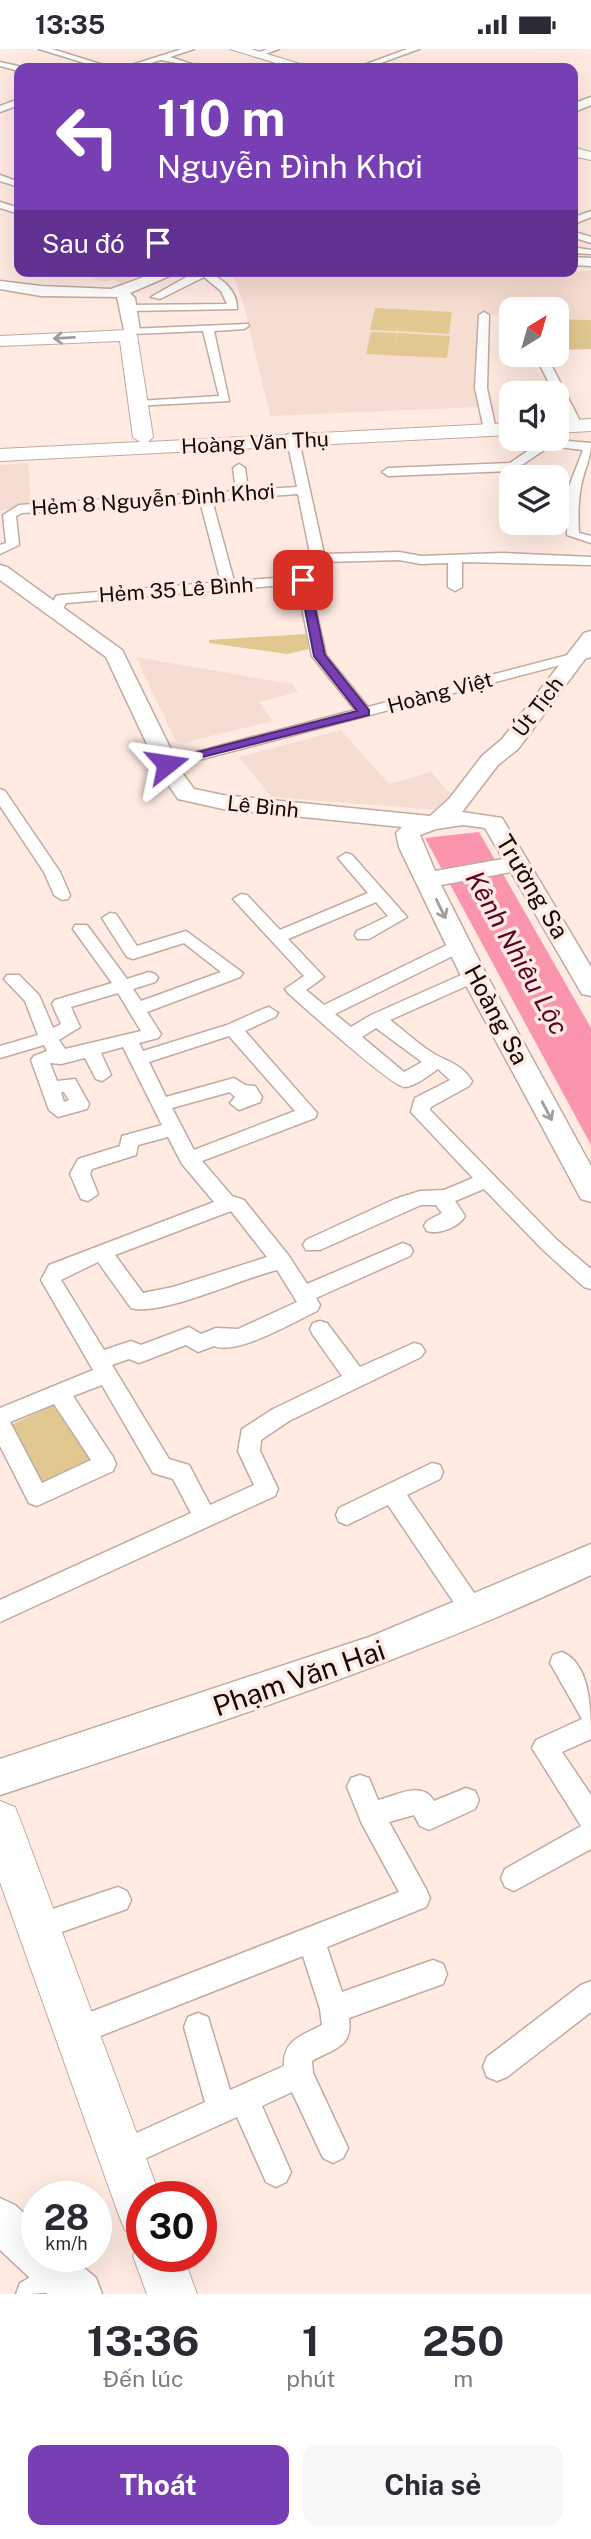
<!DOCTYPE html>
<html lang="vi">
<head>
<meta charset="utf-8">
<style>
	:root { --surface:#fff; --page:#f7f7f7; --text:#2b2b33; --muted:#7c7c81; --accent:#783eb4 }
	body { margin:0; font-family:"Public Sans",sans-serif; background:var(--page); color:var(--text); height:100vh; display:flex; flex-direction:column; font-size:26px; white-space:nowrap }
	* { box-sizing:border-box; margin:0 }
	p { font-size:23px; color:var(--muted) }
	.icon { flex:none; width:38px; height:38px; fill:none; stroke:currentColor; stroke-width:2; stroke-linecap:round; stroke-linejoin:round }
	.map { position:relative; height:2245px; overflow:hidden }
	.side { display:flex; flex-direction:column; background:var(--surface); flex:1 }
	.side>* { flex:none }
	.banner { position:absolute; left:14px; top:14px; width:564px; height:214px; border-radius:14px; box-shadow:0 7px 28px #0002; background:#783eb4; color:#fff; overflow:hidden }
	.needle { width:46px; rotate:37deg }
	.controls { position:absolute; left:499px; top:248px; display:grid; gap:14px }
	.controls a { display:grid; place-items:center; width:70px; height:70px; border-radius:14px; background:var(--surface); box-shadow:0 7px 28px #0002; font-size:35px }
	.speed { position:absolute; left:21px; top:2132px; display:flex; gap:14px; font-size:35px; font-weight:700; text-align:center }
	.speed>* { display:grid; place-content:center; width:91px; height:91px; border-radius:50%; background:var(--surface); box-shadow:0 7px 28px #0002; line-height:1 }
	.speed small { font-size:18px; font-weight:400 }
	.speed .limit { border:10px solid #d22; background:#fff; color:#111 }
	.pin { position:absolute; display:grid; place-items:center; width:60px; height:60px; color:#fff; margin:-30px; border-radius:14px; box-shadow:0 4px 10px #0006 }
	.me { position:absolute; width:77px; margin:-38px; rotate:75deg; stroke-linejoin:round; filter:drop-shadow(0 0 5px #0008) }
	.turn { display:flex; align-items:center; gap:24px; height:147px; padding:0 28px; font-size:32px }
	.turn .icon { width:91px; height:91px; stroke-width:2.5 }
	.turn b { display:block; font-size:49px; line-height:60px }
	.then { display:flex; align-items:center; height:66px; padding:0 28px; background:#0003; gap:14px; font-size:26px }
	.eta { display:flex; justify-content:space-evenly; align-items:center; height:119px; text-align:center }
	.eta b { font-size:42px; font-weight:700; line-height:49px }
	.primary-button { display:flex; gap:14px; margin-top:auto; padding:14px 28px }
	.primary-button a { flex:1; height:80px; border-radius:14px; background:var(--accent); color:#fff; font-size:28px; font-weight:700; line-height:80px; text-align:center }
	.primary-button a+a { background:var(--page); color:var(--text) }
	.status { display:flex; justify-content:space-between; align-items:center; height:49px; padding:0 35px; background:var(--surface); direction:ltr }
	.status svg { height:19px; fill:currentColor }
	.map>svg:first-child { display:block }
	.built { fill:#f6ddd2 }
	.green { fill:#e0c890 }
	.water { fill:#fa95ad }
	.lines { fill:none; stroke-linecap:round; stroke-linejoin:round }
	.street-casing { stroke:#c1aaa0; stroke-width:3 }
	.secondary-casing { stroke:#c1aaa0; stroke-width:3 }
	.primary-casing { stroke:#c1aaa0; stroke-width:2 }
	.street { fill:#fff; fill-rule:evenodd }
	.secondary { fill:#fff; fill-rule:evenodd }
	.primary { fill:#fff; fill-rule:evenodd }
	.oneway { stroke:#a19d9c }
	.route { fill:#783eb4; stroke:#4e2875; stroke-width:2 }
	.labels { text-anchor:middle; stroke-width:7; stroke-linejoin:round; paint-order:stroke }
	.far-street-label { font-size:21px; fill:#130b08; stroke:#ffebe2 }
	.street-label { font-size:24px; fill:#130b08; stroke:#ffebe2 }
	.water-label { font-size:26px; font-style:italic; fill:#5d0027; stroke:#ffebe2 }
	.near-street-label { font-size:28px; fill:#130b08; stroke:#ffebe2 }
</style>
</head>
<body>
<div class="status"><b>13:35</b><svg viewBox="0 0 49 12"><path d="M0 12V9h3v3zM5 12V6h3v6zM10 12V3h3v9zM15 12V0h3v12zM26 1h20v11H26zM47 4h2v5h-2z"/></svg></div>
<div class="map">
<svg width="591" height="2245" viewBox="0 0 591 2245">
	<rect width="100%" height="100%" fill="#ffebe2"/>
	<!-- built -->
	<g class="built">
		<path d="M 74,222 L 149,222 L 121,234 L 112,230 L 105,233 Z"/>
		<path d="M 232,222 L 591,222 L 591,271 L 557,270 L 556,261 L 511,261 L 511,266 L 480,266 L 475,337 L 479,358 L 270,367 L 244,257 Z"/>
		<path d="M 28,414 L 31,456 L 0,462 L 0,416 Z"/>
		<path d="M 136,608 L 292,635 L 298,643 L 259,653 L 273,672 L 182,694 L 175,691 Z"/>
		<path d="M 341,681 L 389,735 L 431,723 L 451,745 L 439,761 L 271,748 L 239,708 Z"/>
	</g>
	<!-- green -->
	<g class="green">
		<path d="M 375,259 L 452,263 L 449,285 L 397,282 L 398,274 L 396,282 L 370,281 Z"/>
		<path d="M 556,270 L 591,271 L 591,300 L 557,301 Z"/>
		<path d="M 371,283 L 397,284 L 396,292 L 398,284 L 450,287 L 447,309 L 366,305 Z"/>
		<path d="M 306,585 L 309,600 L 287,605 L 209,594 L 209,591 Z"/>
		<path d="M 60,1353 L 95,1413 L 29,1443 L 0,1381 Z"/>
	</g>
	<!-- water -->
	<path class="water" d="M 479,783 L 591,979 L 591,1096 L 425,789 Z"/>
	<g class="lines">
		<defs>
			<g id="street">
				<path d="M 39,0 L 52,0 L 113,19 L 101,19 Z"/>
				<path d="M 182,0 L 194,0 L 170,8 L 204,19 L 161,11 L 134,19 L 122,19 Z"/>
				<path d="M 267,0 L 279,0 L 257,8 L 253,6 Z"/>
				<path d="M 407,0 L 419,0 L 367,19 L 356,19 Z"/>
				<path d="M 0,13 L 22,18 L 23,19 L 19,22 L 0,17 Z"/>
				<path d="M 16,51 L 19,51 L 19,56 L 0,63 L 0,57 Z"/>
				<path d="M 0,126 L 19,133 L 19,138 L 0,132 Z"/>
				<path d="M 0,153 L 19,159 L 19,165 L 0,159 Z"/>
				<path d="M 591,162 L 591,168 L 572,176 L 572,169 Z"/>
				<path d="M 572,182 L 591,188 L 591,194 L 572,188 Z"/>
				<path d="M 572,198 L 591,201 L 591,205 L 572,204 Z"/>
				<path d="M 197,222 C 216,222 238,240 237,260 L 129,262 L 124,259 L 129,256 L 227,255 L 221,242 L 204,228 L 160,250 L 151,248 Z"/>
				<path d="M 484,263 L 489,266 L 487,339 L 495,376 L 489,380 L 483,376 L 475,339 L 479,266 Z"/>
				<path d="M 248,275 L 249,277 L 244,280 L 214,282 L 229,352 L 134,357 L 134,353 L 138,352 L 219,347 L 203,282 L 132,285 L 128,284 L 128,280 Z"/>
				<path d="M 535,306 L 546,306 L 580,372 L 578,374 L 568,372 Z"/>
				<path d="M 292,383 L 298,387 L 324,505 L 399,503 L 421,507 L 502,504 L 591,508 L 591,516 L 462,513 L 462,538 L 455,542 L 448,538 L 448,514 L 421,515 L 399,511 L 324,513 L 319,531 L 310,535 L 326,606 L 368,658 L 591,600 L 591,608 L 172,718 L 162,718 L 162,712 L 355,661 L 312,607 L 297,535 L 66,554 L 61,565 L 56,566 L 49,562 L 56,547 L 61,546 L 221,533 L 200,452 L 22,464 L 16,467 L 19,496 L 0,505 L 0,496 L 6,494 L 3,466 L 19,456 L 236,442 L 233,419 L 239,415 L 245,419 L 248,441 L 297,438 L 286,387 ZM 298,445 L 311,509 L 306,527 L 234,532 L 212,451 Z"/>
				<path d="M 545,390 L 591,394 C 591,409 585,419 582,433 C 578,449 578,467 579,484 L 591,487 L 591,494 L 567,486 L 568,440 L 583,401 L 550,397 L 513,422 L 388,427 L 382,423 L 388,419 L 510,414 Z"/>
				<path d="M 0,740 L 5,742 L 60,823 L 70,846 L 68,850 L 62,851 L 54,846 L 44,823 L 0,757 Z"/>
				<path d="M 346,804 L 352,806 L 407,868 L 369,890 L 357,890 L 355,886 L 357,882 L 388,867 L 376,853 L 288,890 L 324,928 L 306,941 L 324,956 L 453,893 L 465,893 L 467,897 L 465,901 L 335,965 L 351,978 L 371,966 L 468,923 L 480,923 L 483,927 L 480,931 L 390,971 C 405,982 420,997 436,1006 C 450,1013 463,1017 472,1032 L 469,1037 L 431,1058 L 430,1061 L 557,1191 L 591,1220 L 591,1240 L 584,1238 L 543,1201 L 484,1140 L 455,1152 L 465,1167 C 459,1178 439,1186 427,1182 L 424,1177 L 427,1172 L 442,1164 L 436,1156 L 421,1156 L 320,1201 L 306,1201 L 303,1196 L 306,1191 L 395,1150 L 420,1142 L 444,1141 L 473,1129 L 411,1063 L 415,1049 L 450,1031 L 438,1020 C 429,1026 416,1037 405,1038 C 393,1039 303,957 288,944 L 285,940 L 304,927 L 233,850 L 241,845 L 247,846 L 280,881 L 368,844 L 338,809 ZM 376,979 L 422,1013 L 404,1023 L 362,988 Z"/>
				<path d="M 110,864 L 116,865 L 137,897 L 186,882 L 243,924 L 240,928 L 147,963 L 161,985 L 158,989 L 139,994 L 143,1002 L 227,976 L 263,960 L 269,958 L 278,964 L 275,968 L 245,982 L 317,1064 L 315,1069 L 202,1112 L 232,1147 L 244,1151 L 289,1207 L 307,1235 L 403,1194 L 410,1197 L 413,1202 L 410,1207 L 316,1249 L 320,1256 L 317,1262 C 294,1273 236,1307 214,1297 L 198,1303 L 186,1296 L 139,1314 L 129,1310 L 112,1316 L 169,1410 L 189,1416 L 210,1456 L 254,1436 L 238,1402 L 242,1380 L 273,1360 L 342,1327 L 313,1286 L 310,1280 L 313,1274 L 320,1272 L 327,1274 L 360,1318 L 414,1294 L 421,1296 L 425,1302 L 421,1308 L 289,1372 L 261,1391 L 260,1402 L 278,1440 L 275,1447 L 0,1573 L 0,1551 L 191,1464 L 173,1430 L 153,1424 L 102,1336 L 73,1347 L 113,1408 L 116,1415 L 113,1422 L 37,1457 L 29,1454 L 0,1397 L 0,1359 L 93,1321 L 41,1231 L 49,1216 L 214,1153 L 182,1115 L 168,1088 L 138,1096 L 136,1106 L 92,1120 L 90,1125 L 98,1145 L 88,1152 L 81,1150 L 70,1125 L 78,1110 L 120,1097 L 122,1087 L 162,1076 L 123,998 L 101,1004 L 111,1026 L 102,1032 L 96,1030 L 85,1009 L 61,1015 L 50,1014 L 57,1032 L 75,1030 L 89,1055 L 87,1060 L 58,1068 L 49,1061 L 31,1011 L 34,1007 L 47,1002 L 44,996 L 0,1009 L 0,997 L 38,986 L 25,952 L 4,930 L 7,926 L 19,926 L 39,946 L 53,979 L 61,975 L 52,955 L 55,951 L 112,934 L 73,880 L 75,876 L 87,876 L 127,930 L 149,923 L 155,925 L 158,929 L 155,933 L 133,940 L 141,952 L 221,923 L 184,894 L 133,910 L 127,908 L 102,869 ZM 118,944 L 141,982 L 65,1000 L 59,991 L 80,978 L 71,958 ZM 229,987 L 295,1062 L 194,1101 L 172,1059 L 230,1043 L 235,1048 L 230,1054 L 239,1061 L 260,1053 L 262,1048 L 255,1037 L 245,1036 L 234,1029 L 166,1048 L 149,1013 ZM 61,1043 L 64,1043 L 69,1051 L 64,1053 ZM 231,1162 L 267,1208 L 173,1238 L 143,1244 L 115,1206 ZM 98,1213 L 131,1259 C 160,1268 243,1229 277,1221 L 297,1253 L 238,1280 L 216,1279 L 201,1285 L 189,1278 L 141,1296 L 131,1292 L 104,1301 L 61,1231 ZM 54,1355 L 91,1411 L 42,1434 L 10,1373 Z"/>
				<path d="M 432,1414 L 440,1416 L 443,1423 L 440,1430 L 407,1446 L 483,1557 L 487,1565 L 483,1573 L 475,1576 L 467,1573 L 388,1456 L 347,1476 L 339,1473 L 336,1466 L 339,1459 Z"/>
				<path d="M 562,1603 C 591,1615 591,1662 591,1690 L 562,1703 L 591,1746 L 591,1800 L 514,1842 L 505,1838 L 501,1829 L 505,1820 L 581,1777 L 532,1699 L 536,1691 L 582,1670 L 550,1614 L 553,1606 Z"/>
				<path d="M 360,1726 L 369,1729 L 378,1751 C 398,1746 422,1731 434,1752 L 466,1739 L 475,1742 L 479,1751 L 475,1760 L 429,1781 L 420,1777 L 414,1766 L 389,1773 L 426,1840 L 430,1849 L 426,1858 L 327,1898 L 342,1943 L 433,1911 L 443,1915 L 447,1925 L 443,1935 L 349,1969 C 353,1998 335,1999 312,2012 L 313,2024 L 348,2099 L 343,2109 L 333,2114 L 323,2109 L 292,2043 L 262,2057 L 291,2123 L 286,2133 L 276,2138 L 266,2133 L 237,2068 L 120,2121 L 110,2116 L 105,2106 L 110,2096 L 205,2053 L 184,1978 L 188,1968 L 198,1964 L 208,1968 L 230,2041 L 284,2017 C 283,1991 301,1987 322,1976 L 320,1960 L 303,1907 L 75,1997 L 65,1993 L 61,1983 L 65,1973 L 399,1843 L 362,1775 L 347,1738 L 351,1729 Z"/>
				<path d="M 118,1838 L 127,1842 L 131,1851 L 127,1860 L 36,1892 L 26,1889 L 23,1879 L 26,1869 Z"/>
				<path d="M 591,1932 L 591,1963 L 507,2028 L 497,2032 L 487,2028 L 483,2018 L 487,2008 L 581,1936 Z"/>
				<path d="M 59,2212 L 70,2216 L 74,2227 C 64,2245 39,2245 16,2245 L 20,2234 Z"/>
			</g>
			<g id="secondary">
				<path d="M 591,48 L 591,56 L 572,64 L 572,55 Z"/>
				<path d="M 572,208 L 591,209 L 591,217 L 572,216 Z"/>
				<path d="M 160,222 L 181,222 L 130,244 L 135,249 L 140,282 L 128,291 L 120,286 L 124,281 L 117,248 L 41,247 L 0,240 L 0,232 L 41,237 L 111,240 Z"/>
				<path d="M 0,516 L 7,518 L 122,601 L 183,725 L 194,740 L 223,746 L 430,767 L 449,750 L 482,707 L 502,690 L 584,584 L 591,582 L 591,602 L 518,700 L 498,716 L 462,763 L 502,769 L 591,918 L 591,947 L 582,945 L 511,823 L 441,836 L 487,927 L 591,1117 L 591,1153 L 581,1150 L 461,927 L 399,798 L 396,784 L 402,778 L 223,760 L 178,750 L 161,725 L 106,608 L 0,531 ZM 463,776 L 485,779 L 503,810 L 435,822 L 420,786 L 436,780 Z"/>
				<path d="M 591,1495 L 591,1526 C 400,1616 200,1680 0,1746 L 0,1710 L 372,1587 Z"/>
				<path d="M 0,2149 L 15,2156 L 37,2176 L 37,2207 L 70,2207 L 96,2229 L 102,2245 L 47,2245 L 0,2201 Z"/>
			</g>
			<g id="primary">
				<path d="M 230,0 L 251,0 L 313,19 L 292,19 Z"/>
				<path d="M 572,98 L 591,103 L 591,111 L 572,107 Z"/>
				<path d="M 128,281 L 137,286 L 153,388 L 148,393 L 511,374 L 511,386 L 0,412 L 0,400 L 140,393 L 133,388 L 120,292 L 0,297 L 0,287 Z"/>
				<path d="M 591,370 L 591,382 L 556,384 L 556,372 Z"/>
				<path d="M 0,1752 L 15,1758 L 21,1773 L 160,2147 L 142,2147 L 142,2188 L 125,2181 L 118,2164 L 0,1833 Z"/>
				<path d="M 142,2189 L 142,2207 L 183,2207 L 197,2245 L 147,2245 L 133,2207 Z"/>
			</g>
		</defs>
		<!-- street casing -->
		<use href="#street" class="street-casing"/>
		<!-- secondary casing -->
		<use href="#secondary" class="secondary-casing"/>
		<!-- primary casing -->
		<use href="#primary" class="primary-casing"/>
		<!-- street -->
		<use href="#street" class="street"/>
		<!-- secondary -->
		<use href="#secondary" class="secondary"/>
		<!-- primary -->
		<use href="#primary" class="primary"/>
	</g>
	<!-- one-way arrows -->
	<defs><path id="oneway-shaft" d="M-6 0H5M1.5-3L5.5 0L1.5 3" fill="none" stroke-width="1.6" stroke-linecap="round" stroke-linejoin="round" transform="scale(1.75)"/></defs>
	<g class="oneway">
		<use href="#oneway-shaft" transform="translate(64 289) rotate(177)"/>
		<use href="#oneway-shaft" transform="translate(441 860) rotate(64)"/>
		<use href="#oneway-shaft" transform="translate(547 1062) rotate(62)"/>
	</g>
	<!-- route -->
	<path class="route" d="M 299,529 L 309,531 L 325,606 L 369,661 L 369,666 L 163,718 L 163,712 L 357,662 L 314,607 Z"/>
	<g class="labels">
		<!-- far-street labels -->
		<g class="far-street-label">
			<text transform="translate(255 394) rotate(-3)" y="7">Hoàng Văn Thụ</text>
			<text transform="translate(153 451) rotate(-4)" y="7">Hẻm 8 Nguyễn Đình Khơi</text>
			<text transform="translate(176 541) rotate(-4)" y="7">Hẻm 35 Lê Bình</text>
			<text transform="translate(440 644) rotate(-15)" y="7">Hoàng Việt</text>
			<text transform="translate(538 658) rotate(-53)" y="7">Út Tịch</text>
			<text transform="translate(263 758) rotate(6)" y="7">Lê Bình</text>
		</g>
		<!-- street labels -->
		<g class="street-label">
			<text transform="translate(532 838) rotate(59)" y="8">Trường Sa</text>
			<text transform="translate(496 966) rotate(62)" y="8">Hoàng Sa</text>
		</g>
		<!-- water labels -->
		<g class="water-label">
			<text transform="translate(517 904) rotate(61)" y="9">Kênh Nhiêu Lộc</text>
		</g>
		<!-- near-street labels -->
		<g class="near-street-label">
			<text transform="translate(299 1629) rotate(-19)" y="10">Phạm Văn Hai</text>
		</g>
	</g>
</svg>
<div class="controls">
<a><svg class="needle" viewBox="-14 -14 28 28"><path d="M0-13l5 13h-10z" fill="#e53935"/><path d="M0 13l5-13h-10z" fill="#7c7c81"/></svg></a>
<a><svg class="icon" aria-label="sound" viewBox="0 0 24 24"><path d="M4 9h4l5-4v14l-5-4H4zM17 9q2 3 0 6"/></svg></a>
<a><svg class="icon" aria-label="layers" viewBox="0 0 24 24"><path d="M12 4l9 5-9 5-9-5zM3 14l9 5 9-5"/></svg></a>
</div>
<div class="speed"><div>28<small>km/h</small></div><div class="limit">30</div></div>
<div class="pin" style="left:303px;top:531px;background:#d93025"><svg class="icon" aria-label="arrive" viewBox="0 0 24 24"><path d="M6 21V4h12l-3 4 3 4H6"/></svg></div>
<svg class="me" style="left:167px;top:715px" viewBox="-20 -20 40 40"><path d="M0-17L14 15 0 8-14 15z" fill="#783eb4" stroke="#fff" stroke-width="4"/></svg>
<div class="banner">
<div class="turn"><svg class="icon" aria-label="left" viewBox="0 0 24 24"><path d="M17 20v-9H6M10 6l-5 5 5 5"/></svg><div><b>110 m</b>Nguyễn Đình Khơi</div></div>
<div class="then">Sau đó<svg class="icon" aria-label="arrive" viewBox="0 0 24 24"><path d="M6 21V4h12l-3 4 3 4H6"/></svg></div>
</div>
</div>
<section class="side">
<div class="eta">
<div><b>13:36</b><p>Đến lúc</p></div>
<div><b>1</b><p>phút</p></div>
<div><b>250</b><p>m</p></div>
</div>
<div class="primary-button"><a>Thoát</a><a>Chia sẻ</a></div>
</section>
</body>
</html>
